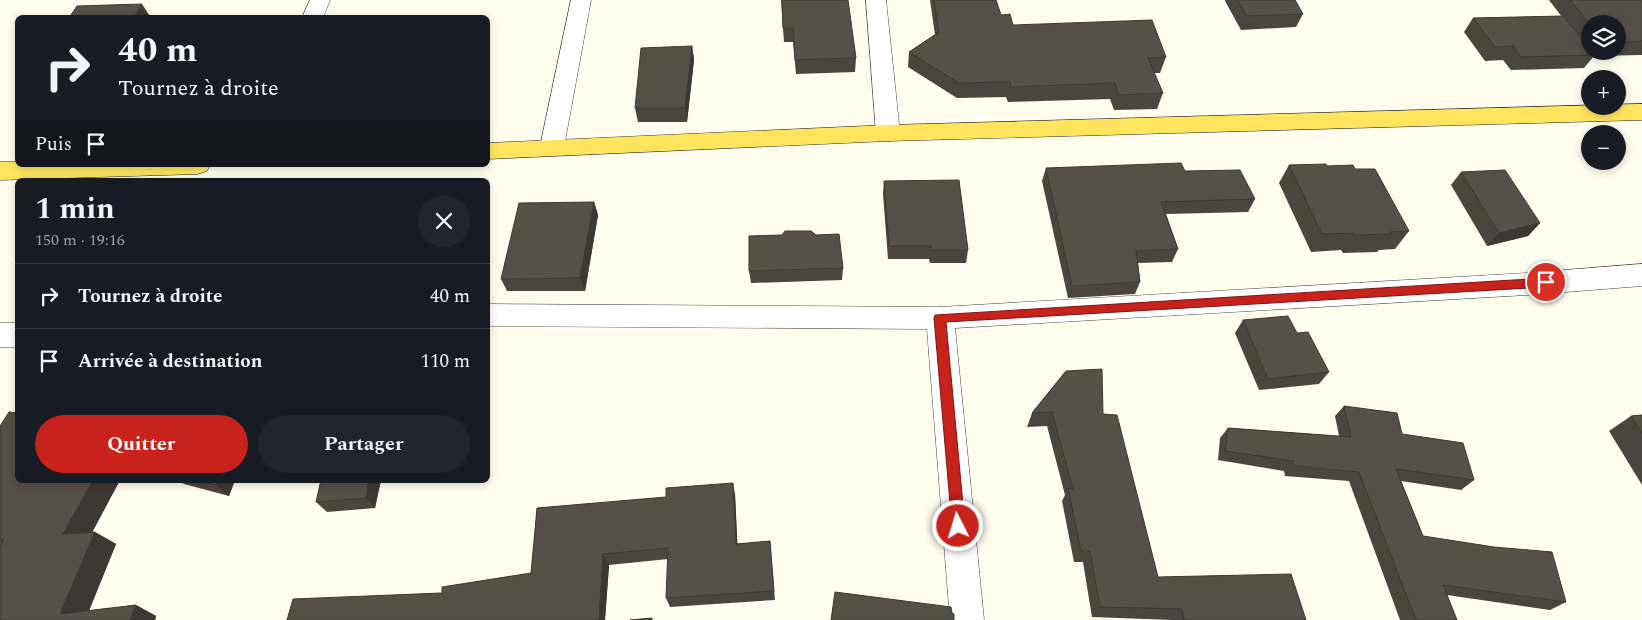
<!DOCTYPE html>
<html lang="fr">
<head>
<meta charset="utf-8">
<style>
	:root { --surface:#171b24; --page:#20242c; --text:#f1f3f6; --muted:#9ea1a6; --line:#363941; --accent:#c7221c }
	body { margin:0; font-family:Spectral,serif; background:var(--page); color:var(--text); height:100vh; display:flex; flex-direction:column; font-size:19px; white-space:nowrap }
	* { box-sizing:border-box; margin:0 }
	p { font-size:16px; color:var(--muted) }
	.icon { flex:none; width:28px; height:28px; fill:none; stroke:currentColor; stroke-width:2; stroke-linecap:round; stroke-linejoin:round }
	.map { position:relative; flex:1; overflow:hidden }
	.side { position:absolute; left:15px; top:178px; width:475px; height:305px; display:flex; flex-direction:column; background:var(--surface); border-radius:8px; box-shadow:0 2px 8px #0003 }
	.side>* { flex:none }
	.top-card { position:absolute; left:15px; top:15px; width:475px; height:152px; border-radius:8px; box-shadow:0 2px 8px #0003; background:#171b24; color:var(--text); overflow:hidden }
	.fabs { position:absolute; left:1581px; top:15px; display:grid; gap:10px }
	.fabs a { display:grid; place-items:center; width:45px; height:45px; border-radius:50%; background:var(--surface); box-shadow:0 2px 8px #0003; font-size:25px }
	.pin { position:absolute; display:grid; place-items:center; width:42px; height:42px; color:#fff; margin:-21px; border:2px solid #fff; border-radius:50%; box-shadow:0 1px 5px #0007 }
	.me { position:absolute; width:55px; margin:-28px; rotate:355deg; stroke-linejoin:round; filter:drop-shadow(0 0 4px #0008) }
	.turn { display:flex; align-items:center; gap:18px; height:105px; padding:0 20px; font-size:22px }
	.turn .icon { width:65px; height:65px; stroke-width:2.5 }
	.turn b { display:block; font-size:35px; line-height:42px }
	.then { display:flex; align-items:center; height:48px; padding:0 20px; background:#0003; gap:10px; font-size:19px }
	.round { display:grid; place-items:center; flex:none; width:52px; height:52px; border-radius:26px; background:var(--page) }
	.headline { display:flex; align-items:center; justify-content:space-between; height:85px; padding:0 20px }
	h1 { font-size:30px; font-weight:700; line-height:38px }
	.action { display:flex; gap:10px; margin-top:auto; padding:10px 20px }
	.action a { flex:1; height:58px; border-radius:30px; background:var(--accent); color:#fff; font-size:20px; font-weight:700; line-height:58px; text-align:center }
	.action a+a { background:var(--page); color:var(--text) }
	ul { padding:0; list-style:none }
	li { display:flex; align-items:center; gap:15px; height:65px; padding:0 20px; border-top:1px solid var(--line) }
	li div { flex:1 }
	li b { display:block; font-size:19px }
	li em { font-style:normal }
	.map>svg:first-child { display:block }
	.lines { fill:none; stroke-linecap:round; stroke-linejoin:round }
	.minor-casing { stroke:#414141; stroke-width:1 }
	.major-casing { stroke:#1f1f1f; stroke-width:1 }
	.minor { fill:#fff; fill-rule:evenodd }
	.major { fill:#ffe55e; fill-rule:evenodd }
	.wall { fill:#4b453f; fill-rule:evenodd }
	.shaded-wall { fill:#3d3833 }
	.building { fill:#575049; stroke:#3d3833 }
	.route { fill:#c7221c; stroke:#811612 }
</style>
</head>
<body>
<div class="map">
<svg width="1642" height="620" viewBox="0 0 1642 620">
	<rect width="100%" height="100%" fill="#fffdee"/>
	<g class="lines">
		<defs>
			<g id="minor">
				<path d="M 310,0 L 330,0 L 323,18 L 302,18 Z"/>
				<path d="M 571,0 L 591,0 L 564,147 L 560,153 L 552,155 L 544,153 L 540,147 Z"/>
				<path d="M 866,0 L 886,0 L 900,133 L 896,139 L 888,141 L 880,139 L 876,133 Z"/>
				<path d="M 1642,264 L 1642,286 L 1527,295 L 955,328 L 984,620 L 950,620 L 927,329 L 488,326 L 488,304 L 940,307 L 1527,273 Z"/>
				<rect x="0" y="323" width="18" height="24"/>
			</g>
			<g id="major">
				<path d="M 1642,104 L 1642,120 L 888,141 L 488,159 L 488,143 L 888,125 Z"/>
				<path d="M 0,162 L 18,162 L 18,165 L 210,165 L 207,171 L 198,174 L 0,180 Z"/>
			</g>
		</defs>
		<!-- minor casing -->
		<use href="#minor" class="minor-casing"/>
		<!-- major casing -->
		<use href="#major" class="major-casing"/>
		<!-- minor -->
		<use href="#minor" class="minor"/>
		<!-- major -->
		<use href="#major" class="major"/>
	</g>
	<!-- wall -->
	<g class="wall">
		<path d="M 781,0 L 856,58 L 855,72 L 796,74 L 793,42 L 784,42 Z"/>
		<path d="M 930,0 L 996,0 L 1001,15 L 1013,25 L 1166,57 L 1160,73 L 1154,73 L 1163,93 L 1157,109 L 1114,110 L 1110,99 L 1008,102 L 1006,97 L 957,98 L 908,67 L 909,52 L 935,35 Z"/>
		<path d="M 1225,0 L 1295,0 L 1303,14 L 1296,27 L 1241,30 L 1225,1 Z"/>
		<path d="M 1549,0 L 1642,0 L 1642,55 L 1594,56 L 1584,68 L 1511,70 L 1503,60 L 1485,61 L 1464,32 L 1473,18 L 1562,17 ZM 1590,24 L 1618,24 L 1618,51 L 1590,51 Z"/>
		<path d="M 692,46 L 694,60 L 687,122 L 638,122 L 635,108 Z"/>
		<path d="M 1289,165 L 1327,166 L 1355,169 L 1409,231 L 1395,249 L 1379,250 L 1377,252 L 1343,253 L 1341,250 L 1311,252 L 1279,183 Z"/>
		<path d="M 1046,168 L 1185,171 L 1255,199 L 1248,212 L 1166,214 L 1178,249 L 1172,262 L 1138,263 L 1140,282 L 1135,294 L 1068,298 L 1042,181 Z"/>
		<path d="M 1461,172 L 1540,223 L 1528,236 L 1487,246 L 1451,185 Z"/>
		<path d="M 884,181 L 968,250 L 966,263 L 930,263 L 929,259 L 888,259 L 883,194 Z"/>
		<path d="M 594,202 L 598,215 L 585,291 L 507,291 L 501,279 Z"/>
		<path d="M 816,235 L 843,268 L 842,280 L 751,283 L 749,271 Z"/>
		<path d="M 1243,320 L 1297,333 L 1329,372 L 1319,384 L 1259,390 L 1235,333 Z"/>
		<path d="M 1066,371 L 1103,414 L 1158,577 L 1306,620 L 1172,620 L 1092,617 L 1083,562 L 1074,562 L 1062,501 L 1065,495 L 1047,426 L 1027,427 L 1032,413 Z"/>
		<path d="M 1344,406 L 1402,434 L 1474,480 L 1461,490 L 1401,481 L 1423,536 L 1566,602 L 1550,610 L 1447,595 L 1457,620 L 1400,620 L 1349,481 L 1285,476 L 1284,471 L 1218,460 L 1220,438 L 1228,428 L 1339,436 L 1335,416 Z"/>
		<path d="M 1642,415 L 1642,485 L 1609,431 L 1631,416 Z"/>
		<path d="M 0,426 L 18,480 L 120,480 L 92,532 L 95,532 L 116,544 L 89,611 L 136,605 L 156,616 L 155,620 L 0,620 Z"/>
		<path d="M 178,480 L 235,480 L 229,496 L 184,484 Z"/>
		<path d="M 381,480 L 375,508 L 327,512 L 316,502 Z"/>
		<path d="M 735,494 L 737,544 L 770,541 L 775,600 L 670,607 L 666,598 L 668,559 L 609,565 L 605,620 L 287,620 L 442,593 L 531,573 Z"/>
	</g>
	<!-- shaded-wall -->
	<g class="shaded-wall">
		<path d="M 142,4 L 151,18 L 133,18 Z"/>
		<path d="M 692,46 L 694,60 L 687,122 L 685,108 Z"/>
		<path d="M 594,202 L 598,215 L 585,291 L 580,278 Z"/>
		<path d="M 1540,223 L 1528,236 L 1487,246 L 1499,233 Z"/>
		<path d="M 93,480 L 120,480 L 85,546 L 63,534 Z"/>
		<path d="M 218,480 L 235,480 L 229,496 L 216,485 Z"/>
		<path d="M 369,480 L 381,480 L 375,508 L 366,498 Z"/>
		<path d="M 733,483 L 735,494 L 738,555 L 736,544 Z"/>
		<path d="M 95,532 L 116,544 L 85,620 L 60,614 Z"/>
		<path d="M 603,554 L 609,565 L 605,620 L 599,620 Z"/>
		<path d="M 136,605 L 156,616 L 155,620 L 130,620 Z"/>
	</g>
	<!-- building -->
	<g class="building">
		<path d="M 782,0 L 848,0 L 856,58 L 795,60 L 793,28 L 783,28 Z"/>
		<path d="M 934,0 L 996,0 L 1001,15 L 1010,14 L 1013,25 L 1152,20 L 1166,57 L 1148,58 L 1163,93 L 1119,95 L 1115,83 L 1011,87 L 1010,82 L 959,83 L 909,52 L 939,32 Z"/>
		<path d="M 1237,0 L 1295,0 L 1303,14 L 1247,16 Z"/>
		<path d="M 1570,0 L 1642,0 L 1642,41 L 1618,42 L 1618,24 L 1590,24 Z"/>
		<path d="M 142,4 L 133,18 L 69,18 L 77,6 Z"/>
		<path d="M 1563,16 L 1590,48 L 1590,51 L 1593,51 L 1595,55 L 1521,57 L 1513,46 L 1495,47 L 1473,18 Z"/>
		<path d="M 692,46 L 685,108 L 635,108 L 641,48 Z"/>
		<path d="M 1181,163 L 1185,171 L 1240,170 L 1255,199 L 1161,202 L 1178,249 L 1136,251 L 1140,282 L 1072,286 L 1046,168 Z"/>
		<path d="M 1326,164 L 1327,166 L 1353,165 L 1355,169 L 1375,169 L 1409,231 L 1390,232 L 1391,234 L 1356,235 L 1354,233 L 1322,234 L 1289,165 Z"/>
		<path d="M 1505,170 L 1540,223 L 1499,233 L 1461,172 Z"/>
		<path d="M 959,180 L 968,250 L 931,250 L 931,246 L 889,246 L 884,181 Z"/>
		<path d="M 594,202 L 580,278 L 501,279 L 519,203 Z"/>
		<path d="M 785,231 L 811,231 L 816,235 L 839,234 L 843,268 L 749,271 L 749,236 L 782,235 Z"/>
		<path d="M 1288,316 L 1297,333 L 1308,332 L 1329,372 L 1268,379 L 1243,320 Z"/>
		<path d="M 1102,369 L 1103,414 L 1117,415 L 1158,577 L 1291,574 L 1306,620 L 1184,620 L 1182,609 L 1100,607 L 1090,551 L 1081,551 L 1068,488 L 1073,489 L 1052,412 L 1032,413 L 1066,371 Z"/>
		<path d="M 1344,406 L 1397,413 L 1402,434 L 1463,443 L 1474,480 L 1396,469 L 1423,536 L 1494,547 L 1552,552 L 1566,602 L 1443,585 L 1457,620 L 1416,620 L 1359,472 L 1294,466 L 1293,461 L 1225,451 L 1228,428 L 1351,437 Z"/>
		<path d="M 9,412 L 18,413 L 18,480 L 93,480 L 63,534 L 95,532 L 60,614 L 136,605 L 130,620 L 0,620 L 0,547 L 4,539 L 0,539 L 0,426 Z"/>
		<path d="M 1642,415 L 1642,433 L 1631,416 Z"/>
		<path d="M 195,480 L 218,480 L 216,485 Z"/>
		<path d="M 321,480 L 369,480 L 366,498 L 316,502 Z"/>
		<path d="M 733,483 L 736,544 L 770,541 L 774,591 L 666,598 L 668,548 L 603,554 L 599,620 L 287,620 L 293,599 L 442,593 L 442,587 L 531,573 L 537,508 L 666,497 L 666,488 Z"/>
		<path d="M 835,592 L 951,607 L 952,613 L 954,614 L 954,620 L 831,620 Z"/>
		<path d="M 652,618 L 652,620 L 630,620 Z"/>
	</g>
	<!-- route -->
	<path class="route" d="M 1546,278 L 1552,282 L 1546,287 L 946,322 L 965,526 L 963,530 L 958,532 L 954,530 L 952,526 L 934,318 L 935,315 Z"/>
</svg>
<div class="fabs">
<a><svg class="icon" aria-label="layers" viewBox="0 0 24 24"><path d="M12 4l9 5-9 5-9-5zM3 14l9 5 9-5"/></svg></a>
<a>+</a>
<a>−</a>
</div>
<div class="pin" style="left:1546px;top:282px;background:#d93025"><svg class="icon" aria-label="arrive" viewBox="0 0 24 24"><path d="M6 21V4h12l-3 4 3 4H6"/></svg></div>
<svg class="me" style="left:958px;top:526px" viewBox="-20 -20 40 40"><circle r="17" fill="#c7221c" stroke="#fff" stroke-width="3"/><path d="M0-11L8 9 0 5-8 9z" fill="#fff"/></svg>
<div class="top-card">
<div class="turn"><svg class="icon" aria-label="right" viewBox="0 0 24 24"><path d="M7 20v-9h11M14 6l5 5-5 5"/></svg><div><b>40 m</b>Tournez à droite</div></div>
<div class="then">Puis<svg class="icon" aria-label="arrive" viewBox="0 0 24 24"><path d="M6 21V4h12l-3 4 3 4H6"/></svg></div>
</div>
<section class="side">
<div class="headline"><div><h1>1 min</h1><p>150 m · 19:16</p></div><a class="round"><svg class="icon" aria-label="close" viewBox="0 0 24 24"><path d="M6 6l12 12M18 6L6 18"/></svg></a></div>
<ul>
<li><svg class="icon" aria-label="right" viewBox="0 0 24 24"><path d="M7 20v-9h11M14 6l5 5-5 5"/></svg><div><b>Tournez à droite</b></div><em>40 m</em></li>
<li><svg class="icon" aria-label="arrive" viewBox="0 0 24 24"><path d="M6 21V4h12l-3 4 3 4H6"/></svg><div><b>Arrivée à destination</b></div><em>110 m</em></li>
</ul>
<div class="action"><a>Quitter</a><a>Partager</a></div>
</section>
</div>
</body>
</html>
